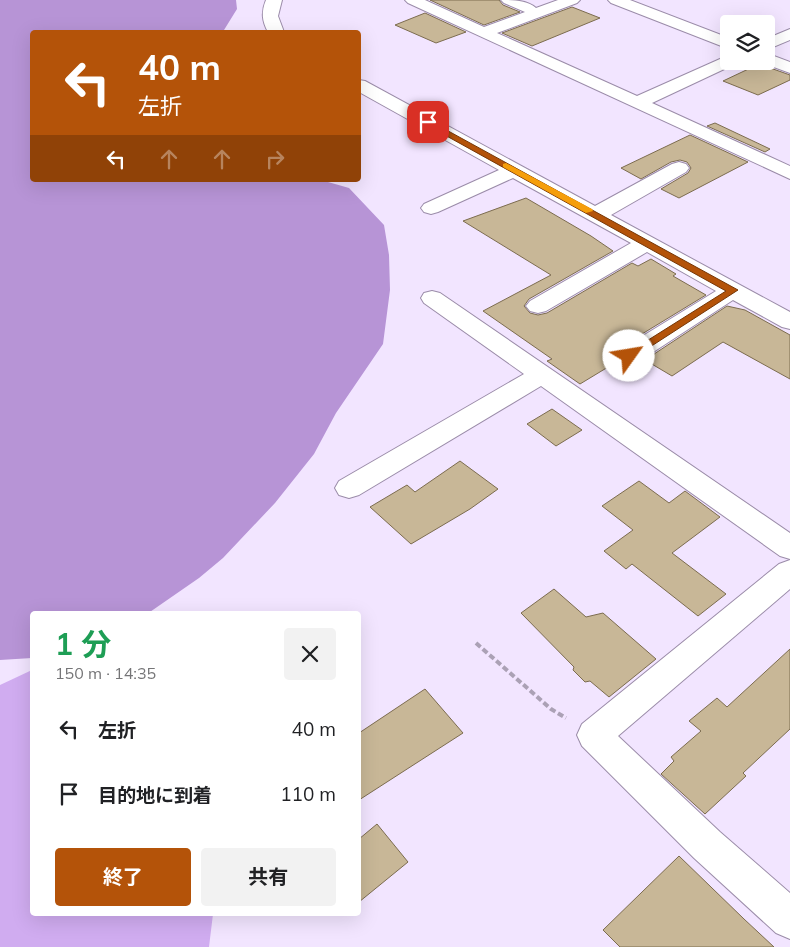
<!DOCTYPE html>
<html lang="ja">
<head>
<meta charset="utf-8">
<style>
	:root { --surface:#fff; --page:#f2f2f2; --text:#202124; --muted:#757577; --accent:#b45309 }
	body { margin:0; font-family:Mulish,"Noto Sans JP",sans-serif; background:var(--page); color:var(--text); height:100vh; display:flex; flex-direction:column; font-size:19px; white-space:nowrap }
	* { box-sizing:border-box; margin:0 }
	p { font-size:16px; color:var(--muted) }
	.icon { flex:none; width:28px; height:28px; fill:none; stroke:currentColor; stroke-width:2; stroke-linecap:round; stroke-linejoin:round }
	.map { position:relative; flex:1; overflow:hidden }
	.details { position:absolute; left:30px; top:611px; width:331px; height:305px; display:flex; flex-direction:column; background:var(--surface); border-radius:5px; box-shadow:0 5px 20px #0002 }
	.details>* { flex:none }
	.top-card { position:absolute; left:30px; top:30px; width:331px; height:152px; border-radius:5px; box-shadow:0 5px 20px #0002; background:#b45309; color:#fff; overflow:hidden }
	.controls { position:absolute; left:720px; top:15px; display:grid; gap:10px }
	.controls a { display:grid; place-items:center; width:55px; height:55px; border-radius:5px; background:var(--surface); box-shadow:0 5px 20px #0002; font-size:25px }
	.pin { position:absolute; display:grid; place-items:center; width:42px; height:42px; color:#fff; margin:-21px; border-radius:10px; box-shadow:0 2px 8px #0006 }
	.me { position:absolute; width:55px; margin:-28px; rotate:58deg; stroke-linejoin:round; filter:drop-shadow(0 0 4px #0008) }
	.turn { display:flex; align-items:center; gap:18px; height:105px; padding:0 25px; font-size:22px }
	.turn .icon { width:65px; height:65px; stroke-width:2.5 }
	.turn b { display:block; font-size:35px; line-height:42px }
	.lanes { display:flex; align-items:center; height:48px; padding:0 25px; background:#0003; justify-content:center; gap:25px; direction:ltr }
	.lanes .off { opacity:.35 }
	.round { display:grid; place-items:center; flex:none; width:52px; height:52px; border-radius:5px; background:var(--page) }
	.headline { display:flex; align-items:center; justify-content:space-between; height:85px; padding:0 25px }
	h1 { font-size:30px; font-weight:700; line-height:38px; color:#1e9e55 }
	.cta { display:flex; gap:10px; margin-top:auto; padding:10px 25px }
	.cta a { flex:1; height:58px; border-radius:5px; background:var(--accent); color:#fff; font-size:20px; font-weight:700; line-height:58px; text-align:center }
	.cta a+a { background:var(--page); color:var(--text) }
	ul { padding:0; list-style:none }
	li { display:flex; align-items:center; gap:15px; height:65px; padding:0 25px }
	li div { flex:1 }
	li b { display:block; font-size:19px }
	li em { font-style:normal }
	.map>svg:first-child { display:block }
	.forest { fill:#b794d6 }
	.water { fill:#d0acf0 }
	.building { fill:#c8b797; stroke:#7c6c4f }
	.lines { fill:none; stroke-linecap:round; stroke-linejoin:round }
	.minor-casing { stroke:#9b8ca9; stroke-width:2 }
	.path { stroke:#aba1b5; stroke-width:4; stroke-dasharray:6 3; stroke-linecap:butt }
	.minor { fill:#fff; fill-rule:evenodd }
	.route { fill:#b45309; stroke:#753606 }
	.slow { fill:#f59e0b }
</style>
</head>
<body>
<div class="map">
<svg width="790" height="947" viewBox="0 0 790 947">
	<rect width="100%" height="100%" fill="#f2e5ff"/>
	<!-- forest -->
	<path class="forest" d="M 0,0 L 236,0 L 237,9 L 224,30 L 221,32 L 32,32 L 32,180 L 321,180 L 349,188 L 384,225 L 389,255 L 390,290 L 383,344 L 336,413 L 314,454 L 275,503 L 223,558 L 199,578 L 147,614 L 32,614 L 32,658 L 0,660 Z"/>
	<!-- water -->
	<path class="water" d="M 32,670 L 32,914 L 213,914 L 209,947 L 0,947 L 0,685 Z"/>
	<!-- building -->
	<g class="building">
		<path d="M 430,0 L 499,0 L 503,5 L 520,12 L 484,25 Z"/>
		<path d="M 572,7 L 600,18 L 532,46 L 502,33 Z"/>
		<path d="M 425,13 L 466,32 L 436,43 L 395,25 Z"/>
		<path d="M 759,64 L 790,75 L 790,80 L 758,95 L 723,81 Z"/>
		<path d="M 715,123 L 770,149 L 765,152 L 707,126 Z"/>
		<path d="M 690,135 L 748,162 L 679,198 L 661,189 L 688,173 L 691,168 L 687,162 L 680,160 L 671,162 L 641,179 L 621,168 Z"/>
		<path d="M 526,198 L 591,236 L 613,251 L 529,299 L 524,306 L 530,313 L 538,315 L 547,313 L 632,263 L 638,266 L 651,259 L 676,274 L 673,276 L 706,295 L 619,348 L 615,355 L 618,361 L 580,384 L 547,361 L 552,359 L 483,311 L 551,275 L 463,221 Z"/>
		<path d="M 727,306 L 745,310 L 790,335 L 790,379 L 723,342 L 672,376 L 645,360 Z"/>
		<path d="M 552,409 L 582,430 L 556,446 L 527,424 Z"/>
		<path d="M 460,461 L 498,489 L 470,509 L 411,544 L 370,507 L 407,485 L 415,492 Z"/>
		<path d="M 639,481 L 669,503 L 685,491 L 720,517 L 672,553 L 726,594 L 698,616 L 632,564 L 626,569 L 604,551 L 633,530 L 602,506 Z"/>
		<path d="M 554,589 L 586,617 L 603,613 L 656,659 L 609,697 L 590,681 L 585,682 L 573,670 L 574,667 L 521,613 Z"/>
		<path d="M 790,649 L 790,729 L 743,773 L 746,776 L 705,814 L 661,774 L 674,761 L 671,757 L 701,731 L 689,721 L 717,698 L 727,707 Z"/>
		<path d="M 425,689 L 463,733 L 359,800 L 359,733 Z"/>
		<path d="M 377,824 L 408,862 L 359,902 L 359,839 Z"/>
		<path d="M 679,856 L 744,919 L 774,947 L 620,947 L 603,930 Z"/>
	</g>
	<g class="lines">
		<defs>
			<g id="minor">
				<path d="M 266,0 L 282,0 L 278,16 L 284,32 L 268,32 C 262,21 261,12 266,0 Z"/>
				<path d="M 405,0 L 425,0 L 484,27 L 525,12 L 504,3 L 501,0 C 513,0 527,0 536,8 L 558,0 L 580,0 L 577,3 L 497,33 L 637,96 L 729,55 L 729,61 L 737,61 L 735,64 L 652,103 L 790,166 L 790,179 L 408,3 Z"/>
				<path d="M 608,0 L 630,0 L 729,38 L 729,49 L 611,3 Z"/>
				<path d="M 790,29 L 790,40 L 766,50 L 766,39 Z"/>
				<path d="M 766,53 L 790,62 L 790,73 L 760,62 L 766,61 Z"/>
				<path d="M 359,80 L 365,81 L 595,206 L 672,164 L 679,162 L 686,164 L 689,168 L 686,172 L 611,215 L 790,312 L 790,329 L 782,327 L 733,300 L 638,362 L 629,364 L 620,362 L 617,356 L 620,350 L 716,291 L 647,252 L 546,311 L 538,313 L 530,311 L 526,306 L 530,301 L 631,243 L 513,178 L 438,212 L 431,214 L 424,212 L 421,208 L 424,204 L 499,170 L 359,92 Z"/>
				<path d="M 432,291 L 440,293 L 790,533 L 790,559 L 780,556 L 541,386 L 359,495 L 349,498 L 339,495 L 335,488 L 339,481 L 524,374 L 424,303 L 421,298 L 424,293 Z"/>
				<path d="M 790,560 L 790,589 L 618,736 L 720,832 L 790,893 L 790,939 L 776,933 L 694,858 L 582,746 L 577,735 L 582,724 L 779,564 Z"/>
			</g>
		</defs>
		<!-- minor casing -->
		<use href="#minor" class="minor-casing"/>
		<!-- path -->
		<path class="path" d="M 476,643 L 551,709 L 566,718"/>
		<!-- minor -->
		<use href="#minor" class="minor"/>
	</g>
	<!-- route -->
	<path class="route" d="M 425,121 L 430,121 L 738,290 L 633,358 L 626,358 L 626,354 L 726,291 L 425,124 Z"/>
	<!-- slow -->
	<path class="slow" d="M 506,163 L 592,209 L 593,211 L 586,213 L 503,167 L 503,164 Z"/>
</svg>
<div class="controls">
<a><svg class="icon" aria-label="layers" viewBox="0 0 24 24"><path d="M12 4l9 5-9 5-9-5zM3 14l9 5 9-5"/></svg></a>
</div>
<div class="pin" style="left:428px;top:122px;background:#d93025"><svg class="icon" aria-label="arrive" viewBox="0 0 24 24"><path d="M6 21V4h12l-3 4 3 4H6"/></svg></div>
<svg class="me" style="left:629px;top:356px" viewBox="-20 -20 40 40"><circle r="19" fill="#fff"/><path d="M0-13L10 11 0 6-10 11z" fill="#b45309"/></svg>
<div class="top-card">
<div class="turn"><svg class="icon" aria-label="left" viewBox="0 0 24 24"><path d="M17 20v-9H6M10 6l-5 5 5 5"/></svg><div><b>40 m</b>左折</div></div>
<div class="lanes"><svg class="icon" aria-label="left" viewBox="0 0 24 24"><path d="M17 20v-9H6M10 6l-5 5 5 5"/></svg><svg class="icon off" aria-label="ahead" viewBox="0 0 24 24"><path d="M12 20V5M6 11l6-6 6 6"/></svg><svg class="icon off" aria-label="ahead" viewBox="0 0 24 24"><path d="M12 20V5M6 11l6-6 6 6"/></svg><svg class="icon off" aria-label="right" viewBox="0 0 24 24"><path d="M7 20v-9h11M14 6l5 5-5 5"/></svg></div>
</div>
<section class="details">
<div class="headline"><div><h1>1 分</h1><p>150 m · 14:35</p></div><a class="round"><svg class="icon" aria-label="close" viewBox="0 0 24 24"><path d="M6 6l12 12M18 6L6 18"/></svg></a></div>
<ul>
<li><svg class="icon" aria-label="left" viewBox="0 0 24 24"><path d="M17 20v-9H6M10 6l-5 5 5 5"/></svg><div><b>左折</b></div><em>40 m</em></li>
<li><svg class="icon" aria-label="arrive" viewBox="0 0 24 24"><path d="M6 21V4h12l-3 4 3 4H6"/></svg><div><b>目的地に到着</b></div><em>110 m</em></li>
</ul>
<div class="cta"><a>終了</a><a>共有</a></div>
</section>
</div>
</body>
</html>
